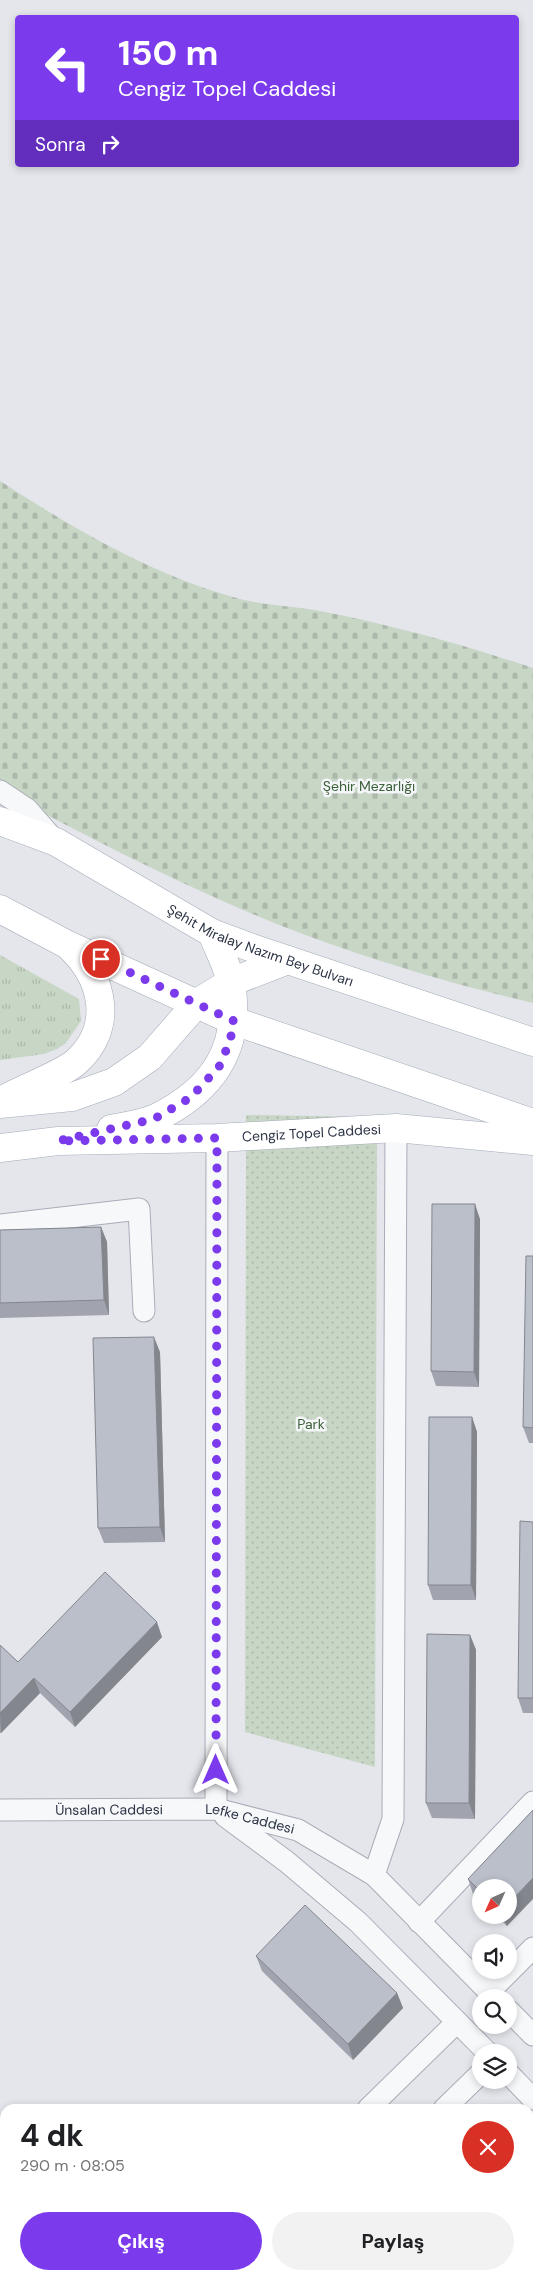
<!DOCTYPE html>
<html lang="tr">
<head>
<meta charset="utf-8">
<style>
	:root { --surface:#fff; --page:#f2f2f2; --text:#202124; --muted:#757577; --accent:#7c3aed }
	body { margin:0; font-family:"DM Sans",sans-serif; background:var(--page); color:var(--text); height:100vh; display:flex; flex-direction:column; font-size:19px; white-space:nowrap }
	* { box-sizing:border-box; margin:0 }
	p { font-size:16px; color:var(--muted) }
	.icon { flex:none; width:28px; height:28px; fill:none; stroke:currentColor; stroke-width:2; stroke-linecap:round; stroke-linejoin:round }
	.map { position:relative; flex:1; overflow:hidden }
	.sheet { position:absolute; left:0px; top:2104px; width:534px; height:176px; display:flex; flex-direction:column; background:var(--surface); border-radius:15px 15px 0 0; box-shadow:0 2px 8px #0003 }
	.sheet>* { flex:none }
	.hud { position:absolute; left:15px; top:15px; width:504px; height:152px; border-radius:5px; box-shadow:0 2px 8px #0003; background:#7c3aed; color:#fff; overflow:hidden }
	.needle { width:32px; rotate:225deg }
	.tools { position:absolute; left:472px; top:1879px; display:grid; gap:10px }
	.tools a { display:grid; place-items:center; width:45px; height:45px; border-radius:50%; background:var(--surface); box-shadow:0 2px 8px #0003; font-size:25px }
	.pin { position:absolute; display:grid; place-items:center; width:42px; height:42px; color:#fff; margin:-21px; border:2px solid #fff; border-radius:50%; box-shadow:0 1px 5px #0007 }
	.me { position:absolute; width:55px; margin:-28px; rotate:0deg; stroke-linejoin:round; filter:drop-shadow(0 0 4px #0008) }
	.turn { display:flex; align-items:center; gap:18px; height:105px; padding:0 20px; font-size:22px }
	.turn .icon { width:65px; height:65px; stroke-width:2.5 }
	.turn b { display:block; font-size:35px; line-height:42px }
	.then { display:flex; align-items:center; height:48px; padding:0 20px; background:#0003; gap:10px; font-size:19px }
	.round { display:grid; place-items:center; flex:none; width:52px; height:52px; border-radius:26px; background:var(--page) }
	.overview { display:flex; align-items:center; justify-content:space-between; height:85px; padding:0 20px }
	h1 { font-size:30px; font-weight:700; line-height:38px }
	.primary-button { display:flex; gap:10px; margin-top:auto; padding:10px 20px }
	.primary-button a { flex:1; height:58px; border-radius:30px; background:var(--accent); color:#fff; font-size:20px; font-weight:700; line-height:58px; text-align:center }
	.primary-button a+a { background:var(--page); color:var(--text) }
	.map>svg:first-child { display:block }
	.grass { fill:url(#grass-tufts) }
	.cemetery { fill:url(#cemetery-stones) }
	.park { fill:url(#park-dots) }
	.lines { fill:none; stroke-linecap:round; stroke-linejoin:round }
	.street-casing { stroke:#a9adb7; stroke-width:23 }
	.primary-casing { stroke:#a3aab8; stroke-width:29 }
	.street { stroke:#f7f8fa; stroke-width:21 }
	.primary { stroke:#fff; stroke-width:28 }
	.wall { fill:#a1a4ae }
	.shaded-wall { fill:#83868d }
	.building { fill:#bbbfca; stroke:#83868d }
	.route { stroke:#7c3aed; stroke-width:9; stroke-dasharray:0 16.2 }
	.labels { text-anchor:middle; stroke-width:5; stroke-linejoin:round; paint-order:stroke }
	.park-label { font-size:14px; fill:#3d6138; stroke:#f4f6f9 }
	.street-label { font-size:14px; fill:#2b3345; stroke:#f4f6f9 }
</style>
</head>
<body>
<div class="map">
<svg width="533" height="2279" viewBox="0 0 533 2279">
	<defs>
		<pattern id="grass-tufts" width="24" height="20" patternUnits="userSpaceOnUse" patternTransform="scale(1.25)"><rect width="24" height="20" fill="#c8d6c5"/><path d="M3 7l-1-3M5 7V3M7 7l1-3M15 17l-1-3M17 17v-4M19 17l1-3" fill="none" stroke="#acb8ab"/></pattern>
		<pattern id="cemetery-stones" width="16" height="16" patternUnits="userSpaceOnUse" patternTransform="scale(1.25)"><rect width="16" height="16" fill="#c8d6c5"/><path d="M2 7V4a2 2 0 0 1 4 0v3zM10 15v-3a2 2 0 0 1 4 0v3z" fill="#acb8ab"/></pattern>
		<pattern id="park-dots" width="8" height="8" patternUnits="userSpaceOnUse" patternTransform="scale(1.25)"><rect width="8" height="8" fill="#c8d6c5"/><path d="M2 2h.1M6 6h.1" fill="none" stroke="#acb8ab" stroke-width="1.8" stroke-linecap="round"/></pattern>
	</defs>
	<rect width="100%" height="100%" fill="#e4e6ec"/>
	<!-- grass -->
	<path class="grass" d="M 0,955 L 79,999 L 81,1021 L 66,1043 L 57,1049 L 44,1054 L 0,1060 Z"/>
	<!-- cemetery -->
	<path class="cemetery" d="M 0,481 C 74,529 154,576 240,599 C 267,606 297,606 325,612 C 396,626 464,645 533,668 L 533,1003 C 460,986 389,965 319,940 C 209,900 103,845 0,790 Z"/>
	<!-- park -->
	<path class="park" d="M 246,1115 L 377,1117 L 375,1767 L 245,1732 Z"/>
	<g class="lines">
		<defs>
			<g id="street">
				<path d="M 0,791 L 27,809 L 56,842"/>
				<path d="M 0,1225 L 139,1209 L 144,1311"/>
				<path d="M 216,1809 L 217,1138"/>
				<path id="s1" d="M 0,1810 L 216,1809 L 298,1830 L 374,1875 L 495,1998"/>
				<path d="M 225,1816 L 287,1862 L 358,1922 L 487,2052"/>
				<path d="M 374,1875 L 393,1819 L 396,1128"/>
				<path d="M 419,1922 L 533,1802"/>
				<path d="M 489,1992 L 533,1948"/>
				<path d="M 509,2011 L 533,2035"/>
				<path d="M 509,2074 L 533,2099"/>
				<path d="M 368,2109 L 457,2022"/>
				<path d="M 444,2109 L 481,2073"/>
				<path d="M 0,2162 L 5,2167"/>
				<path d="M 111,2275 L 115,2279"/>
				<path d="M 192,2279 L 196,2275"/>
				<path d="M 268,2279 L 272,2275"/>
			</g>
			<g id="primary">
				<path id="s2" d="M 0,821 L 56,842 L 212,933 L 252,948 L 533,1042"/>
				<path d="M 0,909 L 68,945 L 234,1021 L 533,1123"/>
				<path d="M 8,1097 C 25,1088 64,1073 76,1062 C 114,1028 104,980 71,948"/>
				<path d="M 0,1104 L 72,1097 L 114,1082 L 150,1057 L 197,1003 L 231,982 L 288,960"/>
				<path d="M 111,1129 C 125,1126 143,1124 156,1118 C 213,1090 242,1048 231,983 C 228,966 218,949 212,933"/>
				<path id="s3" d="M 0,1148 L 58,1141 L 217,1138 L 396,1128 L 533,1141"/>
			</g>
		</defs>
		<!-- street casing -->
		<use href="#street" class="street-casing"/>
		<!-- primary casing -->
		<use href="#primary" class="primary-casing"/>
		<!-- street -->
		<use href="#street" class="street"/>
		<!-- primary -->
		<use href="#primary" class="primary"/>
	</g>
	<!-- wall -->
	<g class="wall">
		<path d="M 480,1219 L 479,1387 L 436,1386 L 431,1371 Z"/>
		<path d="M 101,1227 L 107,1242 L 109,1315 L 0,1318 L 0,1230 Z"/>
		<path d="M 533,1256 L 533,1443 L 529,1443 L 523,1427 Z"/>
		<path d="M 160,1352 L 165,1542 L 104,1543 L 98,1528 Z"/>
		<path d="M 472,1417 L 477,1432 L 476,1600 L 433,1600 L 428,1585 Z"/>
		<path d="M 533,1522 L 533,1713 L 523,1713 L 518,1698 Z"/>
		<path d="M 470,1635 L 476,1650 L 475,1819 L 432,1818 L 426,1803 Z"/>
		<path d="M 162,1637 L 75,1727 L 40,1693 L 1,1733 L 0,1733 L 0,1645 L 18,1662 Z"/>
		<path d="M 533,1810 L 507,1926 L 495,1915 L 509,1915 L 481,1888 L 481,1902 L 473,1894 L 468,1879 Z"/>
		<path d="M 256,1956 L 397,1993 L 403,2008 L 353,2060 L 262,1971 Z"/>
		<path d="M 529,2158 L 533,2162 L 533,2259 L 529,2255 Z"/>
	</g>
	<!-- shaded-wall -->
	<g class="shaded-wall">
		<path d="M 475,1204 L 480,1219 L 479,1387 L 474,1372 Z"/>
		<path d="M 101,1227 L 107,1242 L 109,1315 L 104,1300 Z"/>
		<path d="M 154,1337 L 160,1352 L 165,1542 L 160,1527 Z"/>
		<path d="M 472,1417 L 477,1432 L 476,1600 L 471,1585 Z"/>
		<path d="M 157,1622 L 162,1637 L 75,1727 L 70,1712 Z"/>
		<path d="M 470,1635 L 476,1650 L 475,1819 L 469,1803 Z"/>
		<path d="M 34,1678 L 40,1693 L 1,1733 L 0,1713 Z"/>
		<path d="M 533,1878 L 533,1899 L 507,1926 L 503,1915 L 509,1915 L 509,1903 Z"/>
		<path d="M 397,1993 L 403,2008 L 353,2060 L 348,2044 Z"/>
	</g>
	<!-- building -->
	<g class="building">
		<path d="M 432,1204 L 475,1204 L 474,1372 L 431,1371 Z"/>
		<path d="M 101,1227 L 104,1300 L 0,1303 L 0,1230 Z"/>
		<path d="M 526,1256 L 533,1256 L 533,1428 L 523,1427 Z"/>
		<path d="M 154,1337 L 160,1527 L 98,1528 L 93,1338 Z"/>
		<path d="M 429,1417 L 472,1417 L 471,1585 L 428,1585 Z"/>
		<path d="M 520,1521 L 533,1522 L 533,1698 L 518,1698 Z"/>
		<path d="M 105,1572 L 157,1622 L 70,1712 L 34,1678 L 0,1713 L 0,1645 L 18,1662 Z"/>
		<path d="M 427,1634 L 470,1635 L 469,1803 L 426,1803 Z"/>
		<path d="M 533,1810 L 533,1878 L 509,1903 L 509,1888 L 481,1888 L 481,1892 L 468,1879 Z"/>
		<path d="M 305,1905 L 397,1993 L 348,2044 L 256,1956 Z"/>
		<path d="M 529,2158 L 533,2162 L 533,2250 L 529,2245 Z"/>
	</g>
	<g class="lines">
		<!-- route -->
		<path class="route" d="M 101,959 L 234,1021 L 230,1041 L 219,1067 L 190,1098 L 154,1119 L 58,1141 L 217,1138 L 216,1770"/>
	</g>
	<g class="labels">
		<!-- park labels -->
		<g class="park-label">
			<text x="369" y="791">Şehir Mezarlığı</text>
			<text x="311" y="1429">Park</text>
		</g>
		<!-- street labels -->
		<g class="street-label">
			<text dy="5" stroke="none"><textPath href="#s2" startOffset="290">Şehit Miralay Nazım Bey Bulvarı</textPath></text>
			<text dy="5" stroke="none"><textPath href="#s3" startOffset="312">Cengiz Topel Caddesi</textPath></text>
			<text dy="5" stroke="none"><textPath href="#s1" startOffset="109">Ünsalan Caddesi</textPath></text>
			<text dy="5" stroke="none"><textPath href="#s1" startOffset="251">Lefke Caddesi</textPath></text>
		</g>
	</g>
</svg>
<div class="tools">
<a><svg class="needle" viewBox="-14 -14 28 28"><path d="M0-13l5 13h-10z" fill="#e53935"/><path d="M0 13l5-13h-10z" fill="#757577"/></svg></a>
<a><svg class="icon" aria-label="sound" viewBox="0 0 24 24"><path d="M4 9h4l5-4v14l-5-4H4zM17 9q2 3 0 6"/></svg></a>
<a><svg class="icon" aria-label="search" viewBox="0 0 24 24"><circle cx="10" cy="10" r="6"/><path d="M15 15l6 6"/></svg></a>
<a><svg class="icon" aria-label="layers" viewBox="0 0 24 24"><path d="M12 4l9 5-9 5-9-5zM3 14l9 5 9-5"/></svg></a>
</div>
<div class="pin" style="left:101px;top:959px;background:#d93025"><svg class="icon" aria-label="arrive" viewBox="0 0 24 24"><path d="M6 21V4h12l-3 4 3 4H6"/></svg></div>
<svg class="me" style="left:216px;top:1770px" viewBox="-20 -20 40 40"><path d="M0-17L14 15 0 8-14 15z" fill="#7c3aed" stroke="#fff" stroke-width="4"/></svg>
<div class="hud">
<div class="turn"><svg class="icon" aria-label="left" viewBox="0 0 24 24"><path d="M17 20v-9H6M10 6l-5 5 5 5"/></svg><div><b>150 m</b>Cengiz Topel Caddesi</div></div>
<div class="then">Sonra<svg class="icon" aria-label="right" viewBox="0 0 24 24"><path d="M7 20v-9h11M14 6l5 5-5 5"/></svg></div>
</div>
<section class="sheet">
<div class="overview"><div><h1>4 dk</h1><p>290 m · 08:05</p></div><a class="round" style="background:#d93025;color:#fff"><svg class="icon" aria-label="close" viewBox="0 0 24 24"><path d="M6 6l12 12M18 6L6 18"/></svg></a></div>
<div class="primary-button"><a>Çıkış</a><a>Paylaş</a></div>
</section>
</div>
</body>
</html>
